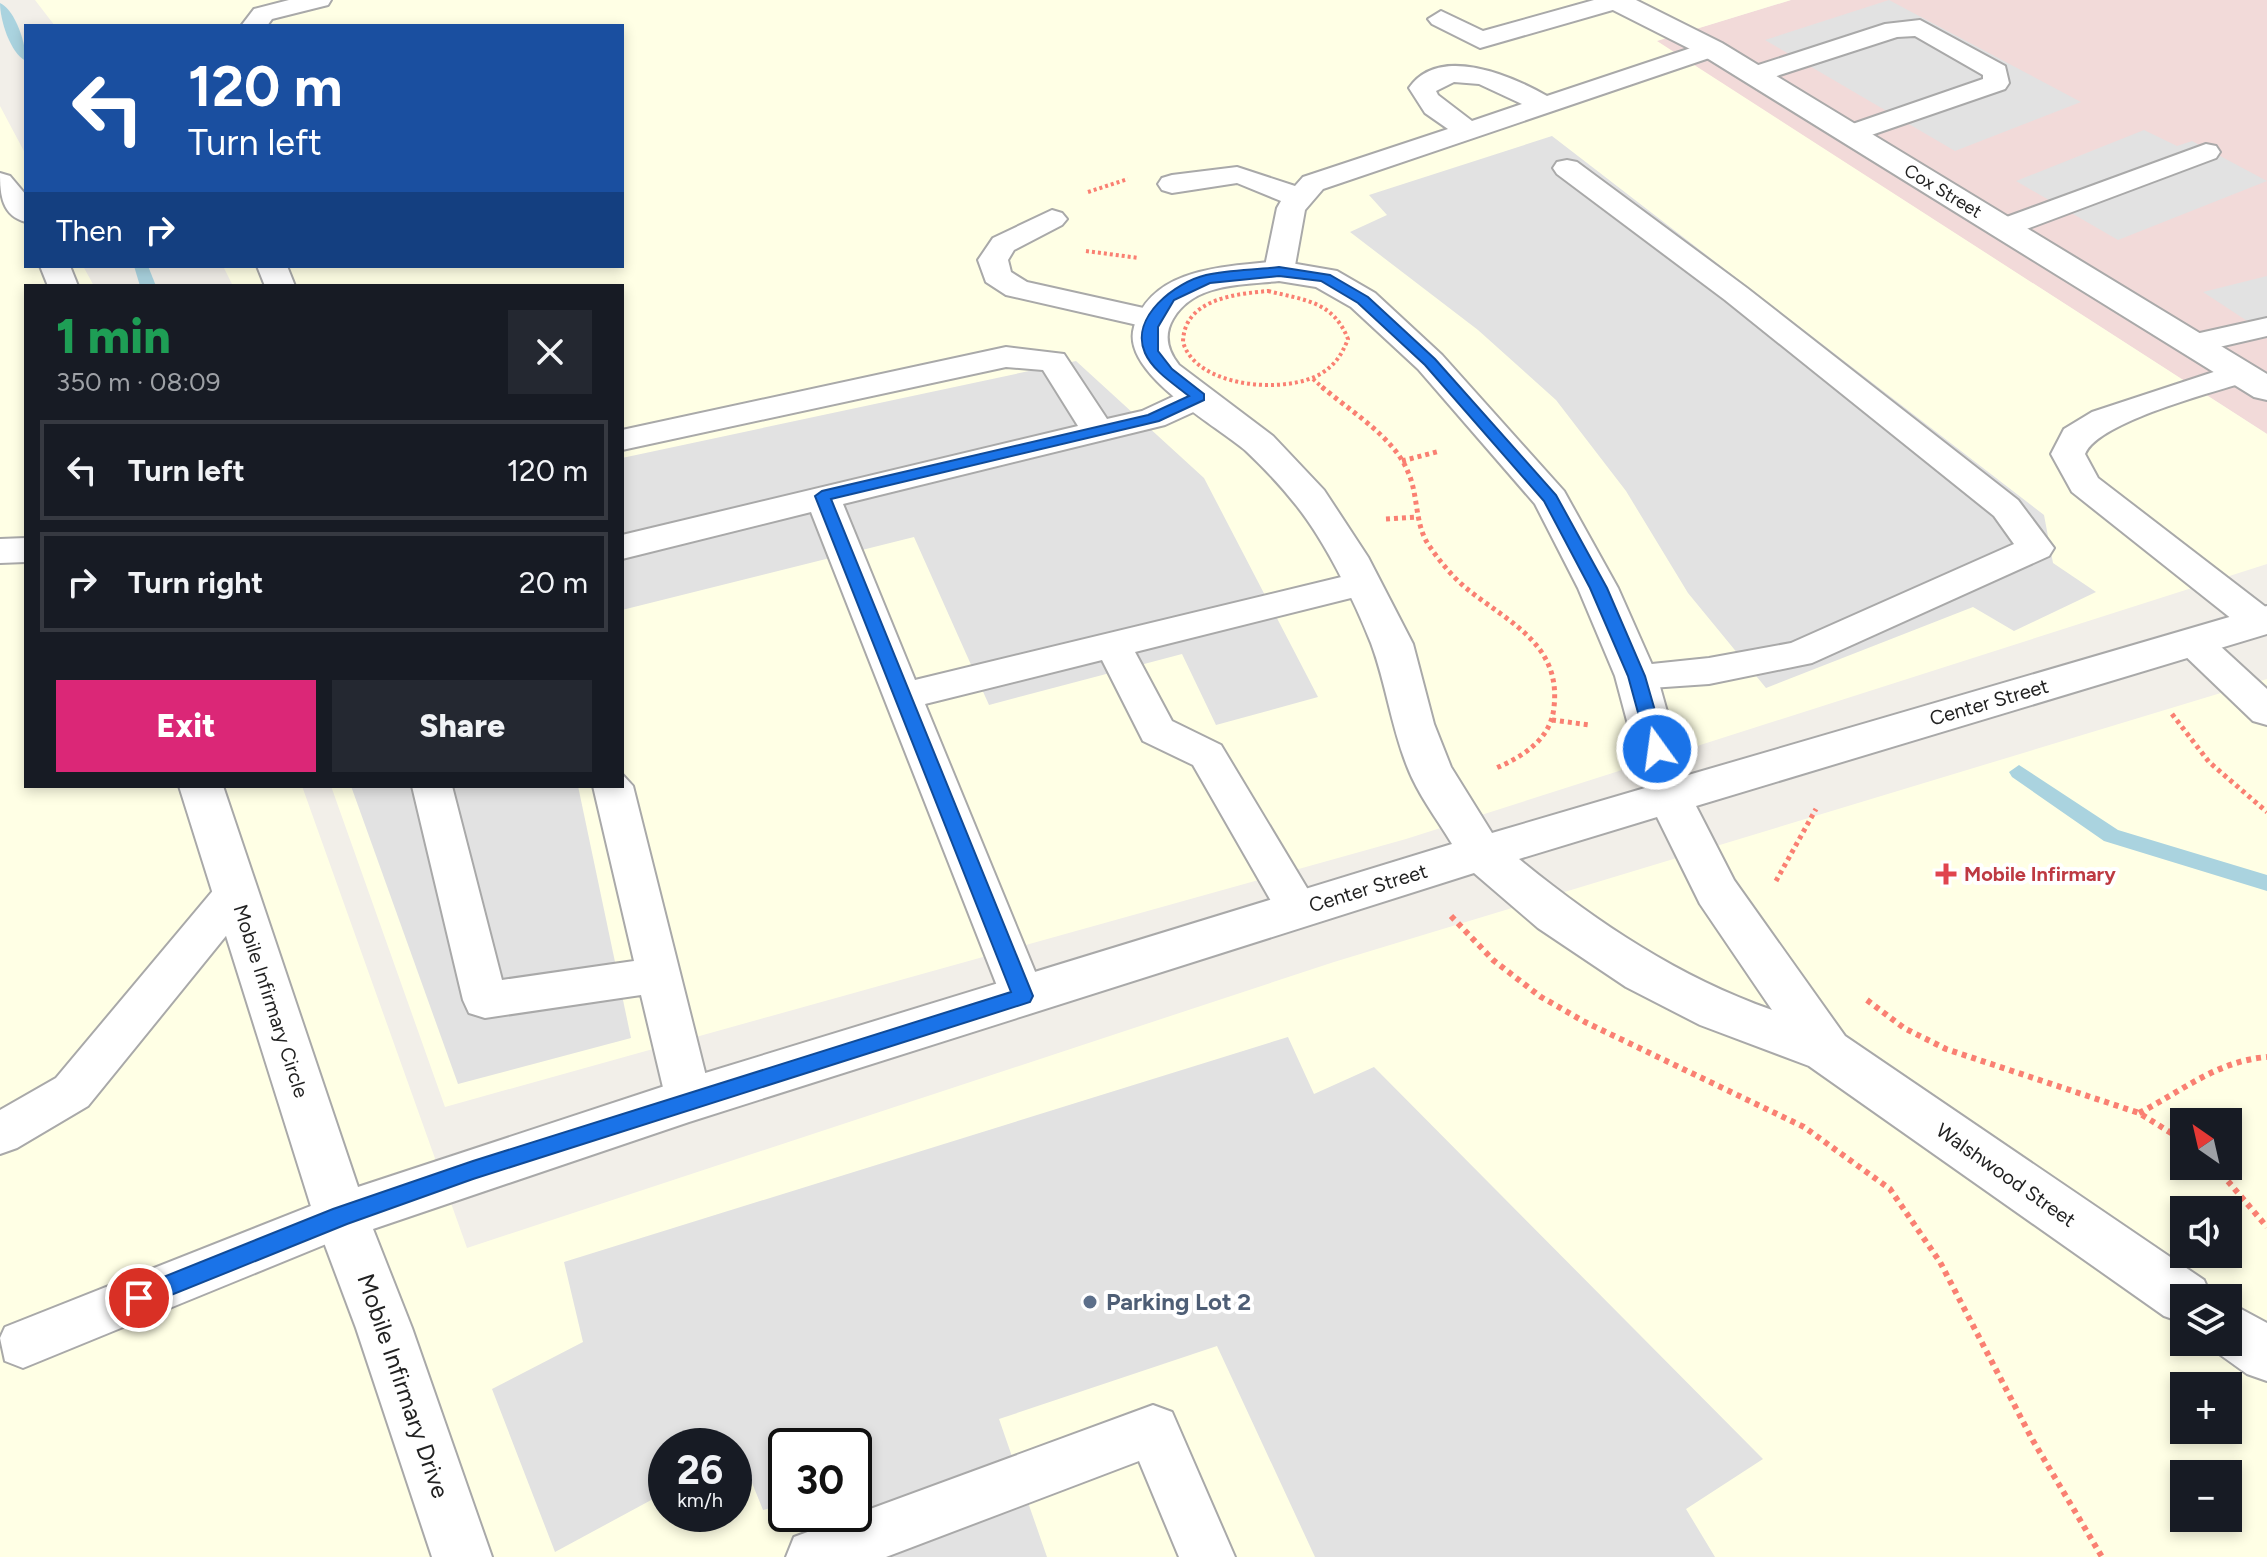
<!DOCTYPE html>
<html lang="en">
<head>
<meta charset="utf-8">
<style>
	:root { --surface:#171b24; --page:#242831; --text:#f1f3f6; --muted:#9ea1a6; --line:#363941; --accent:#db2777 }
	body { margin:0; font-family:Figtree,sans-serif; background:var(--page); color:var(--text); height:100vh; display:flex; flex-direction:column; font-size:30px; white-space:nowrap }
	* { box-sizing:border-box; margin:0 }
	p { font-size:26px; color:var(--muted) }
	.icon { flex:none; width:44px; height:44px; fill:none; stroke:currentColor; stroke-width:2; stroke-linecap:round; stroke-linejoin:round }
	.map { position:relative; flex:1; overflow:hidden }
	.panel { position:absolute; left:24px; top:284px; width:600px; height:504px; display:flex; flex-direction:column; background:var(--surface); border-radius:0px; box-shadow:0 4px 12px #0003 }
	.panel>* { flex:none }
	.guide { position:absolute; left:24px; top:24px; width:600px; height:244px; border-radius:0px; box-shadow:0 4px 12px #0003; background:#1a4fa0; color:#fff; overflow:hidden }
	.needle { width:52px; rotate:326deg }
	.tools { position:absolute; left:2170px; top:1108px; display:grid; gap:16px }
	.tools a { display:grid; place-items:center; width:72px; height:72px; border-radius:0px; background:var(--surface); box-shadow:0 4px 12px #0003; font-size:40px }
	.speed { position:absolute; left:648px; top:1428px; display:flex; gap:16px; font-size:40px; font-weight:700; text-align:center }
	.speed>* { display:grid; place-content:center; width:104px; height:104px; border-radius:50%; background:var(--surface); box-shadow:0 4px 12px #0003; line-height:1 }
	.speed small { font-size:20px; font-weight:400 }
	.speed .limit { border:4px solid #111; border-radius:12px; background:#fff; color:#111 }
	.pin { position:absolute; display:grid; place-items:center; width:68px; height:68px; color:#fff; margin:-34px; border:4px solid #fff; border-radius:50%; box-shadow:0 2px 8px #0007 }
	.me { position:absolute; width:88px; margin:-44px; rotate:346deg; stroke-linejoin:round; filter:drop-shadow(0 0 6px #0008) }
	.turn { display:flex; align-items:center; gap:28px; height:168px; padding:0 32px; font-size:36px }
	.turn .icon { width:104px; height:104px; stroke-width:2.5 }
	.turn b { display:block; font-size:56px; line-height:68px }
	.then { display:flex; align-items:center; height:76px; padding:0 32px; background:#0003; gap:16px; font-size:30px }
	.round { display:grid; place-items:center; flex:none; width:84px; height:84px; border-radius:0px; background:var(--page) }
	.head { display:flex; align-items:center; justify-content:space-between; height:136px; padding:0 32px }
	h1 { font-size:48px; font-weight:800; line-height:60px; color:#1e9e55 }
	.cta { display:flex; gap:16px; margin-top:auto; padding:16px 32px }
	.cta a { flex:1; height:92px; border-radius:0px; background:var(--accent); color:#fff; font-size:32px; font-weight:800; line-height:92px; text-align:center }
	.cta a+a { background:var(--page); color:var(--text) }
	ul { padding:0; list-style:none }
	li { display:flex; align-items:center; gap:24px; height:100px; margin:0 16px 12px; padding:0 16px; border:4px solid var(--line); border-radius:0px }
	li div { flex:1 }
	li b { display:block; font-size:30px }
	li em { font-style:normal }
	.map>svg:first-child { display:block }
	.commercial { fill:#f2dad9 }
	.education { fill:#ffffe5; fill-rule:evenodd }
	.parking { fill:#e2e2e2 }
	.lines { fill:none; stroke-linecap:round; stroke-linejoin:round }
	.stream { fill:#aad3df; fill-rule:evenodd }
	.lane-casing { stroke:#a9a9a9; stroke-width:4 }
	.street-casing { stroke:#a9a9a9; stroke-width:4 }
	.path-far2 { stroke:#fa8072; stroke-width:4; stroke-dasharray:3 3; stroke-linecap:butt }
	.path-far1 { stroke:#fa8072; stroke-width:5; stroke-dasharray:4 4; stroke-linecap:butt }
	.path { stroke:#fa8072; stroke-width:6; stroke-dasharray:5 5; stroke-linecap:butt }
	.lane { fill:#fff; fill-rule:evenodd }
	.street { fill:#fff; fill-rule:evenodd }
	.route { fill:#1a73e8; stroke:#114b97; stroke-width:2 }
	.health-dot { fill:#e0444e; stroke:#fff; stroke-width:3 }
	.service-dot { fill:#5c6f8a; stroke:#fff; stroke-width:3 }
	.labels { text-anchor:middle; stroke-width:8; stroke-linejoin:round; paint-order:stroke }
	.far-street-label { font-size:18px; fill:#222; stroke:#fff }
	.street-label { font-size:20px; fill:#222; stroke:#fff }
	.health-label { font-size:20px; font-weight:bold; fill:#be3a42; stroke:#fff; text-anchor:start }
	.near-service-label { font-size:24px; font-weight:bold; fill:#4e5e75; stroke:#fff; text-anchor:start }
	.near-street-label { font-size:24px; fill:#222; stroke:#fff }
</style>
</head>
<body>
<div class="map">
<svg width="2267" height="1557" viewBox="0 0 2267 1557">
	<rect width="100%" height="100%" fill="#f2efe9"/>
	<!-- commercial -->
	<path class="commercial" d="M 1791,0 L 2267,0 L 2267,434 L 1656,41 Z"/>
	<!-- education -->
	<g class="education">
		<path d="M 35,0 L 1791,0 L 1657,41 L 2267,434 L 2267,564 L 1406,839 L 445,1107 L 331,786 L 622,786 L 622,286 L 233,286 L 223,266 L 622,266 L 622,26 L 55,26 Z"/>
		<path d="M 0,106 L 26,155 L 26,266 L 83,266 L 94,286 L 26,286 L 26,786 L 302,786 L 467,1248 L 1334,962 L 2267,679 L 2267,1557 L 0,1557 ZM 2184,1122 L 2228,1122 L 2228,1166 L 2184,1166 ZM 2184,1210 L 2228,1210 L 2228,1254 L 2184,1254 ZM 2184,1298 L 2228,1298 L 2228,1342 L 2184,1342 ZM 2184,1386 L 2228,1386 L 2228,1430 L 2184,1430 ZM 666,1446 L 734,1446 L 734,1514 L 666,1514 ZM 786,1446 L 854,1446 L 854,1514 L 786,1514 ZM 2184,1474 L 2228,1474 L 2228,1518 L 2184,1518 Z"/>
	</g>
	<!-- parking -->
	<g class="parking">
		<path d="M 1889,0 L 2081,102 L 1955,151 L 1765,40 Z"/>
		<path d="M 2144,130 L 2177,146 L 2192,141 L 2267,181 L 2118,240 L 2016,181 Z"/>
		<path d="M 1552,136 L 2044,515 L 2053,563 L 2096,592 L 2014,631 L 1973,607 L 1766,688 L 1688,593 L 1626,491 L 1556,400 L 1478,330 L 1350,232 L 1387,215 L 1369,195 Z"/>
		<path d="M 2267,276 L 2267,334 L 2203,292 Z"/>
		<path d="M 1076,361 L 1204,478 L 1318,697 L 1216,725 L 1182,654 L 989,705 L 914,537 L 622,610 L 622,458 Z"/>
		<path d="M 351,786 L 578,786 L 631,1038 L 458,1084 Z"/>
		<path d="M 1288,1037 L 1314,1094 L 1374,1067 L 1763,1459 L 1686,1509 L 1715,1557 L 1315,1557 L 1217,1346 L 999,1419 L 1047,1557 L 812,1557 L 798,1514 L 854,1514 L 854,1446 L 786,1446 L 786,1504 L 763,1510 L 740,1453 L 734,1456 L 734,1446 L 666,1446 L 666,1492 L 555,1552 L 492,1389 L 583,1342 L 564,1262 Z"/>
	</g>
	<g class="lines">
		<!-- stream -->
		<g class="stream">
			<path d="M 0,3 C 16,11 26,44 26,61 C 10,53 0,20 0,3 Z"/>
			<path d="M 134,266 L 148,266 L 156,286 L 140,286 Z"/>
			<path d="M 2019,765 L 2118,830 L 2267,875 L 2267,891 L 2104,841 L 2012,777 L 2009,772 Z"/>
		</g>
		<defs>
			<g id="lane">
				<path d="M 289,0 L 331,0 L 328,5 L 272,19 L 267,26 L 241,26 L 254,9 Z"/>
				<path d="M 1594,0 L 1633,0 L 1630,5 L 1480,48 L 1432,24 L 1428,19 L 1441,11 L 1483,31 Z"/>
				<path d="M 1920,20 L 2005,66 L 2009,83 L 2005,89 L 1851,142 L 1841,140 L 1837,134 L 1841,128 L 1983,79 L 1983,75 L 1915,36 L 1897,37 L 1755,83 L 1742,75 L 1746,69 L 1885,24 Z"/>
				<path d="M 1712,41 L 1721,44 L 1725,49 L 1721,54 L 1323,189 L 1305,210 L 1294,271 L 1290,277 L 1268,277 L 1264,271 L 1277,208 L 1281,201 L 1237,183 L 1172,193 L 1162,190 L 1158,184 L 1162,178 L 1172,175 L 1237,167 L 1295,186 L 1303,177 L 1448,129 L 1425,113 L 1409,88 C 1439,44 1512,76 1547,96 ZM 1454,82 L 1479,84 L 1522,104 L 1472,121 L 1438,95 L 1436,91 Z"/>
				<path d="M 2206,144 L 2216,146 L 2220,152 L 2216,158 L 2013,234 L 1993,234 L 1988,228 L 1993,222 Z"/>
				<path d="M 1567,160 L 1577,162 L 1747,288 L 2018,500 L 2054,548 L 2049,556 L 1812,663 L 1709,684 L 1636,689 L 1623,685 L 1617,676 L 1623,667 L 1709,658 L 1791,643 L 2014,544 L 1994,516 L 1725,300 L 1557,174 L 1553,168 L 1557,162 Z"/>
				<path d="M 0,173 L 10,176 L 26,195 L 26,222 C 2,216 0,195 0,173 Z"/>
				<path d="M 1052,210 L 1062,213 L 1067,219 L 1062,225 L 1014,250 L 1008,260 L 1011,272 L 1027,282 L 1166,313 L 1171,320 L 1166,327 L 1155,329 L 1006,295 L 986,282 L 978,260 L 993,238 Z"/>
				<path d="M 40,266 L 70,266 L 78,286 L 48,286 Z"/>
				<path d="M 257,266 L 287,266 L 295,286 L 265,286 Z"/>
				<path d="M 2267,318 L 2267,336 L 2193,353 L 2182,351 L 2177,344 L 2182,337 Z"/>
				<path d="M 1006,347 L 1064,354 L 1107,419 L 1142,411 L 1187,390 L 1199,387 L 1211,390 L 1215,397 L 1211,404 L 1165,425 L 843,504 L 915,680 L 1362,572 L 1375,576 L 1380,584 L 1375,592 L 1135,652 L 1172,721 L 1221,745 L 1313,898 L 1319,910 L 1313,922 L 1298,927 L 1283,922 L 1193,765 L 1143,741 L 1102,660 L 925,704 L 1045,996 L 1039,1009 L 1023,1014 L 1007,1009 L 1001,996 L 811,512 L 622,559 L 622,535 L 1078,426 L 1043,370 L 1006,367 L 622,450 L 622,430 Z"/>
				<path d="M 2241,363 L 2252,366 L 2257,373 L 2252,380 C 2215,392 2099,421 2085,454 L 2098,478 L 2267,608 L 2267,633 L 2247,631 L 2072,492 L 2051,454 L 2064,429 L 2092,412 Z"/>
				<path d="M 26,538 L 26,562 L 0,563 L 0,539 Z"/>
				<path d="M 2193,629 L 2206,633 L 2267,689 L 2267,725 L 2253,721 L 2180,651 L 2174,642 L 2180,633 Z"/>
				<path d="M 622,774 L 633,786 L 712,1100 L 705,1114 L 689,1120 L 673,1114 L 666,1100 L 641,995 L 485,1018 L 469,1013 L 463,1000 L 412,786 L 452,786 L 502,980 L 634,961 L 593,786 L 622,786 Z"/>
				<path d="M 236,877 L 251,881 L 257,893 L 251,905 L 88,1106 L 17,1148 L 0,1154 L 0,1110 L 56,1078 L 221,881 Z"/>
				<path d="M 341,1194 L 358,1201 L 365,1216 L 358,1231 L 23,1368 L 5,1361 L 0,1338 L 5,1327 Z"/>
				<path d="M 1153,1405 L 1172,1412 L 1235,1557 L 1179,1557 L 1139,1461 L 886,1557 L 786,1557 L 794,1537 Z"/>
			</g>
			<g id="street">
				<path d="M 1601,0 L 1636,0 L 1722,43 L 2267,374 L 2267,400 L 2254,397 L 1702,55 L 1605,6 Z"/>
				<path d="M 1279,261 L 1337,271 L 1375,293 L 1442,355 L 1564,491 L 1618,588 L 1657,676 L 1685,776 L 2267,606 L 2267,634 L 1696,806 L 1734,880 L 1845,1036 L 2204,1280 L 2212,1298 L 2184,1298 L 2184,1323 L 2164,1316 L 1809,1066 L 1700,1025 L 1626,987 L 1538,928 L 1474,873 L 689,1122 L 373,1229 L 412,1328 L 492,1557 L 432,1557 L 356,1328 L 314,1216 L 179,786 L 223,786 L 358,1187 L 689,1078 L 1452,844 C 1437,819 1417,793 1407,766 C 1391,726 1386,683 1371,643 C 1354,600 1325,541 1296,505 C 1281,486 1263,467 1246,451 C 1216,425 1120,373 1134,327 C 1152,266 1228,267 1279,261 ZM 1279,281 L 1316,287 L 1351,307 L 1418,369 L 1535,504 L 1578,588 L 1615,676 L 1645,788 L 1492,833 L 1451,767 L 1434,724 L 1413,644 L 1368,557 L 1324,490 L 1273,436 L 1179,365 C 1168,351 1163,336 1173,319 C 1194,283 1241,285 1279,281 ZM 1657,817 L 1700,904 L 1772,1010 C 1678,977 1596,922 1519,859 Z"/>
				<path d="M 2228,1302 L 2267,1323 L 2267,1381 L 2247,1374 L 2208,1346 L 2206,1342 L 2228,1342 Z"/>
			</g>
		</defs>
		<!-- lane casing -->
		<use href="#lane" class="lane-casing"/>
		<!-- street casing -->
		<use href="#street" class="street-casing"/>
		<!-- path-far2 -->
		<g class="path-far2">
			<path d="M 1088,192 L 1128,179"/>
			<path d="M 1086,251 L 1139,258"/>
			<path d="M 1268,291 C 1304,300 1333,301 1348,339 C 1342,354 1336,364 1322,373 C 1287,395 1196,388 1183,342 C 1184,299 1235,294 1268,291 Z"/>
			<path d="M 1313,379 L 1324,389"/>
		</g>
		<!-- path-far1 -->
		<g class="path-far1">
			<path d="M 1322,387 C 1350,411 1394,437 1408,472 C 1419,496 1414,525 1430,547 C 1441,563 1455,580 1471,592 C 1512,624 1561,646 1554,707 C 1551,740 1522,757 1494,769"/>
			<path d="M 1402,461 L 1440,451"/>
			<path d="M 1386,519 L 1417,517"/>
			<path d="M 2172,714 L 2209,762 L 2267,812"/>
			<path d="M 1552,720 L 1590,725"/>
			<path d="M 1776,881 L 1816,809"/>
		</g>
		<!-- path -->
		<g class="path">
			<path d="M 1451,916 L 1493,960 L 1541,997 L 1585,1022 L 1804,1127 L 1890,1189 L 1940,1262 L 2032,1439 L 2102,1557"/>
			<path d="M 1867,1000 L 1904,1028 L 1946,1049 L 2139,1113 L 2184,1141"/>
			<path d="M 2139,1113 C 2182,1091 2217,1061 2267,1057"/>
			<path d="M 2215,1166 L 2267,1227"/>
		</g>
		<!-- lane -->
		<use href="#lane" class="lane"/>
		<!-- street -->
		<use href="#street" class="street"/>
	</g>
	<!-- route -->
	<path class="route" d="M 1279,267 L 1330,275 L 1368,297 L 1435,359 L 1556,495 L 1607,588 L 1645,676 L 1666,749 L 1664,753 L 1651,753 L 1648,749 L 1628,676 L 1590,588 L 1544,501 L 1425,365 L 1358,303 L 1321,281 L 1279,276 L 1210,283 L 1174,300 L 1158,327 L 1158,351 L 1172,369 L 1204,394 L 1204,400 L 1159,421 L 831,499 L 1033,996 L 1030,1002 L 473,1179 L 347,1224 L 139,1308 L 131,1305 L 127,1298 L 131,1290 L 333,1209 L 473,1161 L 1011,992 L 815,496 L 822,491 L 1148,415 L 1189,396 C 1174,384 1153,371 1145,353 C 1129,317 1176,282 1206,275 C 1229,270 1255,270 1279,267 Z"/>
	<!-- markers -->
	<path class="health-dot" d="M1942 862h8v8h8v8h-8v8h-8v-8h-8v-8h8z"/>
	<circle class="service-dot" cx="1090" cy="1302" r="8"/>
	<g class="labels">
		<!-- far-street labels -->
		<g class="far-street-label">
			<text transform="translate(1943 191) rotate(31)" y="6">Cox Street</text>
		</g>
		<!-- street labels -->
		<g class="street-label">
			<text transform="translate(1989 702) rotate(-16)" y="7">Center Street</text>
			<text transform="translate(1368 888) rotate(-17)" y="7">Center Street</text>
			<text transform="translate(271 1001) rotate(72)" y="7">Mobile Infirmary Circle</text>
			<text transform="translate(2006 1175) rotate(35)" y="7">Walshwood Street</text>
		</g>
		<!-- health labels -->
		<g class="health-label">
			<text x="1964" y="881">Mobile Infirmary</text>
		</g>
		<!-- near-service labels -->
		<g class="near-service-label">
			<text x="1106" y="1310">Parking Lot 2</text>
		</g>
		<!-- near-street labels -->
		<g class="near-street-label">
			<text transform="translate(403 1386) rotate(71)" y="8">Mobile Infirmary Drive</text>
		</g>
	</g>
</svg>
<div class="tools">
<a><svg class="needle" viewBox="-14 -14 28 28"><path d="M0-13l5 13h-10z" fill="#e53935"/><path d="M0 13l5-13h-10z" fill="#9ea1a6"/></svg></a>
<a><svg class="icon" aria-label="sound" viewBox="0 0 24 24"><path d="M4 9h4l5-4v14l-5-4H4zM17 9q2 3 0 6"/></svg></a>
<a><svg class="icon" aria-label="layers" viewBox="0 0 24 24"><path d="M12 4l9 5-9 5-9-5zM3 14l9 5 9-5"/></svg></a>
<a>+</a>
<a>−</a>
</div>
<div class="speed"><div>26<small>km/h</small></div><div class="limit">30</div></div>
<div class="pin" style="left:139px;top:1298px;background:#d93025"><svg class="icon" aria-label="arrive" viewBox="0 0 24 24"><path d="M6 21V4h12l-3 4 3 4H6"/></svg></div>
<svg class="me" style="left:1657px;top:749px" viewBox="-20 -20 40 40"><circle r="17" fill="#1a73e8" stroke="#fff" stroke-width="3"/><path d="M0-11L8 9 0 5-8 9z" fill="#fff"/></svg>
<div class="guide">
<div class="turn"><svg class="icon" aria-label="left" viewBox="0 0 24 24"><path d="M17 20v-9H6M10 6l-5 5 5 5"/></svg><div><b>120 m</b>Turn left</div></div>
<div class="then">Then<svg class="icon" aria-label="right" viewBox="0 0 24 24"><path d="M7 20v-9h11M14 6l5 5-5 5"/></svg></div>
</div>
<section class="panel">
<div class="head"><div><h1>1 min</h1><p>350 m · 08:09</p></div><a class="round"><svg class="icon" aria-label="close" viewBox="0 0 24 24"><path d="M6 6l12 12M18 6L6 18"/></svg></a></div>
<ul>
<li><svg class="icon" aria-label="left" viewBox="0 0 24 24"><path d="M17 20v-9H6M10 6l-5 5 5 5"/></svg><div><b>Turn left</b></div><em>120 m</em></li>
<li><svg class="icon" aria-label="right" viewBox="0 0 24 24"><path d="M7 20v-9h11M14 6l5 5-5 5"/></svg><div><b>Turn right</b></div><em>20 m</em></li>
</ul>
<div class="cta"><a>Exit</a><a>Share</a></div>
</section>
</div>
</body>
</html>
